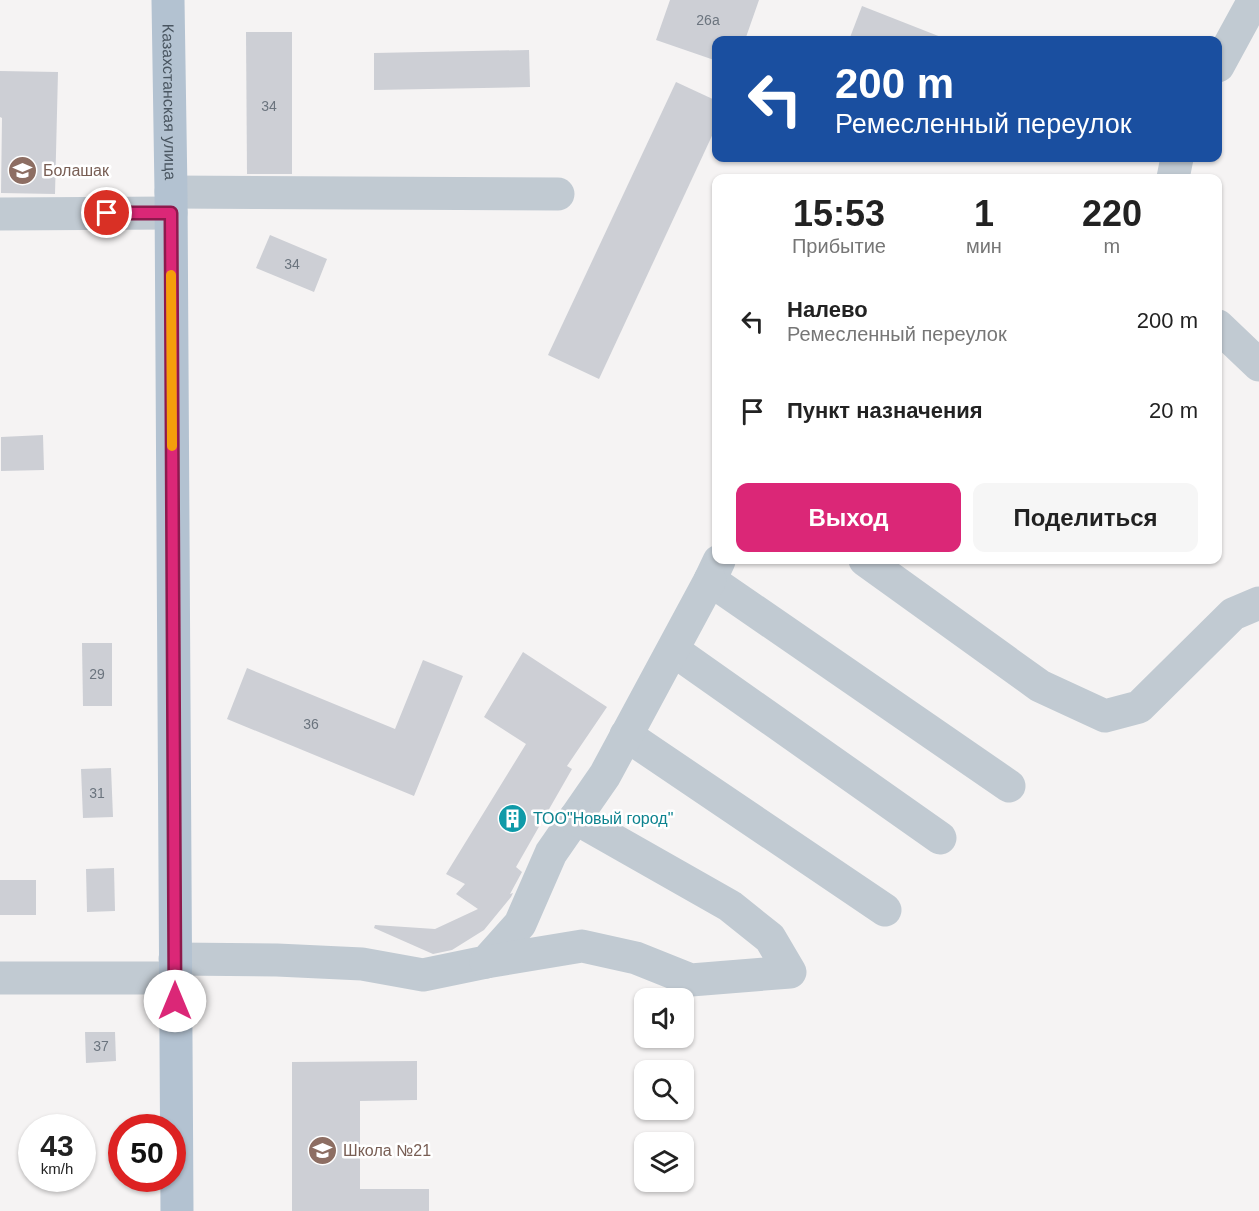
<!DOCTYPE html>
<html lang="ru">
<head>
<meta charset="utf-8">
<style>
	:root { --surface:#fff; --page:#f6f6f6; --text:#222; --muted:#767676; --accent:#db2777 }
	body { margin:0; font-family:Helvetica,sans-serif; background:var(--page); color:var(--text); height:100vh; display:flex; flex-direction:column; font-size:22px; white-space:nowrap }
	* { box-sizing:border-box; margin:0 }
	p { font-size:20px; color:var(--muted) }
	.icon { flex:none; width:33px; height:33px; fill:none; stroke:currentColor; stroke-width:2; stroke-linecap:round; stroke-linejoin:round }
	.map { position:relative; flex:1; overflow:hidden }
	.sheet { position:absolute; left:712px; top:174px; width:510px; height:390px; display:flex; flex-direction:column; background:var(--surface); border-radius:12px; box-shadow:0 2px 4px #0004 }
	.sheet>* { flex:none }
	.hud { position:absolute; left:712px; top:36px; width:510px; height:126px; border-radius:12px; box-shadow:0 2px 4px #0004; background:#1a4fa0; color:#fff; overflow:hidden }
	.buttons { position:absolute; left:634px; top:988px; display:grid; gap:12px }
	.buttons a { display:grid; place-items:center; width:60px; height:60px; border-radius:12px; background:var(--surface); box-shadow:0 2px 4px #0004; font-size:30px }
	.speed { position:absolute; left:18px; top:1114px; display:flex; gap:12px; font-size:30px; font-weight:700; text-align:center }
	.speed>* { display:grid; place-content:center; width:78px; height:78px; border-radius:50%; background:var(--surface); box-shadow:0 2px 4px #0004; line-height:1 }
	.speed small { font-size:15px; font-weight:400 }
	.speed .limit { border:9px solid #d22; background:#fff; color:#111 }
	.pin { position:absolute; display:grid; place-items:center; width:51px; height:51px; color:#fff; margin:-26px; border:3px solid #fff; border-radius:50%; box-shadow:0 2px 6px #0007 }
	.me { position:absolute; width:66px; margin:-33px; rotate:0deg; stroke-linejoin:round; filter:drop-shadow(0 0 4px #0008) }
	.turn { display:flex; align-items:center; gap:21px; height:126px; padding:0 24px; font-size:27px }
	.turn .icon { width:78px; height:78px; stroke-width:2.5 }
	.turn b { display:block; font-size:42px; line-height:51px }
	.eta { display:flex; justify-content:space-evenly; align-items:center; height:102px; text-align:center }
	.eta b { font-size:36px; font-weight:800; line-height:42px }
	.primary-button { display:flex; gap:12px; margin-top:auto; padding:12px 24px }
	.primary-button a { flex:1; height:69px; border-radius:12px; background:var(--accent); color:#fff; font-size:24px; font-weight:800; line-height:69px; text-align:center }
	.primary-button a+a { background:var(--page); color:var(--text) }
	ul { padding:0; list-style:none }
	li { display:flex; align-items:center; gap:18px; height:90px; padding:0 24px }
	li div { flex:1 }
	li b { display:block; font-size:22px }
	li em { font-style:normal }
	.map>svg:first-child { display:block }
	.building { fill:#cdcfd5 }
	.lines { fill:none; stroke-linecap:round; stroke-linejoin:round }
	.minor { stroke:#c1cad2; stroke-width:33 }
	.major { stroke:#b3c2d1; stroke-width:33 }
	.route-casing { stroke:#8e194d; stroke-width:15 }
	.route { stroke:#db2777; stroke-width:10 }
	.slow { stroke:#f59e0b; stroke-width:10 }
	.labels { text-anchor:middle; stroke-width:5; stroke-linejoin:round; paint-order:stroke }
	.number-label { font-size:14px; fill:#6b747e }
	.street-label { font-size:16px; fill:#4a5661; stroke:#fff }
	.education-label { font-size:16px; fill:#785e54; stroke:#fff; text-anchor:start }
	.culture-label { font-size:16px; fill:#0d838f; stroke:#fff; text-anchor:start }
</style>
</head>
<body>
<div class="map">
<svg width="1259" height="1211" viewBox="0 0 1259 1211">
	<rect width="100%" height="100%" fill="#f5f3f3"/>
	<!-- building -->
	<g class="building">
		<path d="M 670,0 L 759,0 L 745,40 L 717,40 L 717,61 L 656,40 Z"/>
		<path d="M 862,6 L 946,39 L 946,40 L 849,40 Z"/>
		<path d="M 246,32 L 292,32 L 292,174 L 247,174 Z"/>
		<path d="M 529,50 L 530,87 L 374,90 L 374,53 Z"/>
		<path d="M 0,71 L 58,72 L 55,194 L 1,193 L 2,118 L 0,117 Z"/>
		<path d="M 676,82 L 717,101 L 717,125 L 599,379 L 548,355 Z"/>
		<path d="M 270,235 L 327,259 L 314,292 L 256,268 Z"/>
		<path d="M 43,435 L 44,470 L 1,471 L 1,437 Z"/>
		<path d="M 82,643 L 112,643 L 112,706 L 83,706 Z"/>
		<path d="M 523,652 L 607,707 L 567,766 L 572,769 L 516,867 L 522,872 L 510,894 L 513,893 L 511,897 L 484,930 L 452,950 L 433,954 L 374,928 L 375,925 L 435,929 L 478,909 L 456,894 L 465,884 L 446,874 L 526,744 L 484,717 Z"/>
		<path d="M 423,660 L 463,676 L 414,796 L 227,719 L 247,668 L 395,729 Z"/>
		<path d="M 111,768 L 113,817 L 83,818 L 81,769 Z"/>
		<path d="M 114,868 L 115,911 L 87,912 L 86,869 Z"/>
		<rect x="0" y="880" width="36" height="35"/>
		<path d="M 85,1032 L 115,1032 L 116,1061 L 86,1063 Z"/>
		<path d="M 417,1061 L 417,1100 L 360,1101 L 360,1189 L 429,1189 L 429,1211 L 292,1211 L 292,1062 Z"/>
	</g>
	<g class="lines">
		<!-- minor -->
		<g class="minor">
			<path d="M 1218,66 L 1254,0"/>
			<path d="M 1173,178 L 1177,158"/>
			<path d="M 171,192 L 558,194"/>
			<path d="M 0,214 L 171,213"/>
			<path d="M 1218,326 L 1259,365"/>
			<path d="M 865,560 L 1040,686 L 1105,716 L 1139,707 L 1233,614 L 1259,603"/>
			<path d="M 719,561 L 710,580 L 1009,786"/>
			<path d="M 673,650 L 940,838"/>
			<path d="M 626,735 L 885,910"/>
			<path d="M 175,959 L 277,960 L 362,964 L 423,975 L 486,962 L 520,924 L 551,853 L 605,775 L 710,580"/>
			<path d="M 486,962 L 582,946 L 636,958 L 691,980 L 790,972 L 770,938 L 730,906 L 575,818"/>
			<path d="M 0,978 L 175,978"/>
		</g>
		<!-- major -->
		<path class="major" id="s1" d="M 168,0 L 171,192 L 177,1211"/>
	</g>
	<g class="lines">
		<defs>
			<path id="route" d="M 107,213 L 171,213 L 175,1001"/>
		</defs>
		<!-- route casing -->
		<use href="#route" class="route-casing"/>
		<!-- route -->
		<use href="#route" class="route"/>
		<!-- slow -->
		<path class="slow" d="M 171,275 L 172,446"/>
	</g>
	<!-- icons -->
	<defs>
		<symbol id="university-disc" viewBox="-11 -11 22 22"><circle r="9.5" fill="#8d6e63" stroke="#fff"/><path d="M0-5L7-2L0 1L-7-2ZM-4 1L0 2.5L4 1V4Q0 6-4 4Z" fill="#fff"/></symbol>
		<symbol id="building-disc" viewBox="-11 -11 22 22"><circle r="9.5" fill="#0f9aa8" stroke="#fff"/><path d="M-4-6H4V6H1V3H-1V6H-4ZM-2.5-4.3h1.7v1.8h-1.7ZM.8-4.3h1.7v1.8H.8ZM-2.5-1h1.7V.8h-1.7ZM.8-1h1.7V.8H.8Z" fill="#fff"/></symbol>
		<symbol id="school-disc" viewBox="-11 -11 22 22"><circle r="9.5" fill="#8d6e63" stroke="#fff"/><path d="M0-5L7-2L0 1L-7-2ZM-4 1L0 2.5L4 1V4Q0 6-4 4Z" fill="#fff"/></symbol>
	</defs>
	<g fill-rule="evenodd">
		<use href="#university-disc" x="6" y="154" width="33" height="33"/>
		<use href="#building-disc" x="496" y="802" width="33" height="33"/>
		<use href="#school-disc" x="306" y="1134" width="33" height="33"/>
	</g>
	<g class="labels">
		<!-- number labels -->
		<g class="number-label">
			<text x="708" y="25">26а</text>
			<text x="269" y="111">34</text>
			<text x="292" y="269">34</text>
			<text x="97" y="679">29</text>
			<text x="311" y="729">36</text>
			<text x="97" y="798">31</text>
			<text x="101" y="1051">37</text>
		</g>
		<!-- street labels -->
		<g class="street-label">
			<text dy="6" stroke="none"><textPath href="#s1" startOffset="102">Казахстанская улица</textPath></text>
		</g>
		<!-- education labels -->
		<g class="education-label">
			<text x="43" y="176">Болашак</text>
			<text x="343" y="1156">Школа №21</text>
		</g>
		<!-- culture labels -->
		<g class="culture-label">
			<text x="533" y="824">ТОО"Новый город"</text>
		</g>
	</g>
</svg>
<div class="buttons">
<a><svg class="icon" aria-label="sound" viewBox="0 0 24 24"><path d="M4 9h4l5-4v14l-5-4H4zM17 9q2 3 0 6"/></svg></a>
<a><svg class="icon" aria-label="search" viewBox="0 0 24 24"><circle cx="10" cy="10" r="6"/><path d="M15 15l6 6"/></svg></a>
<a><svg class="icon" aria-label="layers" viewBox="0 0 24 24"><path d="M12 4l9 5-9 5-9-5zM3 14l9 5 9-5"/></svg></a>
</div>
<div class="speed"><div>43<small>km/h</small></div><div class="limit">50</div></div>
<div class="pin" style="left:107px;top:213px;background:#d93025"><svg class="icon" aria-label="arrive" viewBox="0 0 24 24"><path d="M6 21V4h12l-3 4 3 4H6"/></svg></div>
<svg class="me" style="left:175px;top:1001px" viewBox="-20 -20 40 40"><circle r="19" fill="#fff"/><path d="M0-13L10 11 0 6-10 11z" fill="#db2777"/></svg>
<div class="hud">
<div class="turn"><svg class="icon" aria-label="left" viewBox="0 0 24 24"><path d="M17 20v-9H6M10 6l-5 5 5 5"/></svg><div><b>200 m</b>Ремесленный переулок</div></div>
</div>
<section class="sheet">
<div class="eta">
<div><b>15:53</b><p>Прибытие</p></div>
<div><b>1</b><p>мин</p></div>
<div><b>220</b><p>m</p></div>
</div>
<ul>
<li><svg class="icon" aria-label="left" viewBox="0 0 24 24"><path d="M17 20v-9H6M10 6l-5 5 5 5"/></svg><div><b>Налево</b><p>Ремесленный переулок</p></div><em>200 m</em></li>
<li><svg class="icon" aria-label="arrive" viewBox="0 0 24 24"><path d="M6 21V4h12l-3 4 3 4H6"/></svg><div><b>Пункт назначения</b></div><em>20 m</em></li>
</ul>
<div class="primary-button"><a>Выход</a><a>Поделиться</a></div>
</section>
</div>
</body>
</html>
